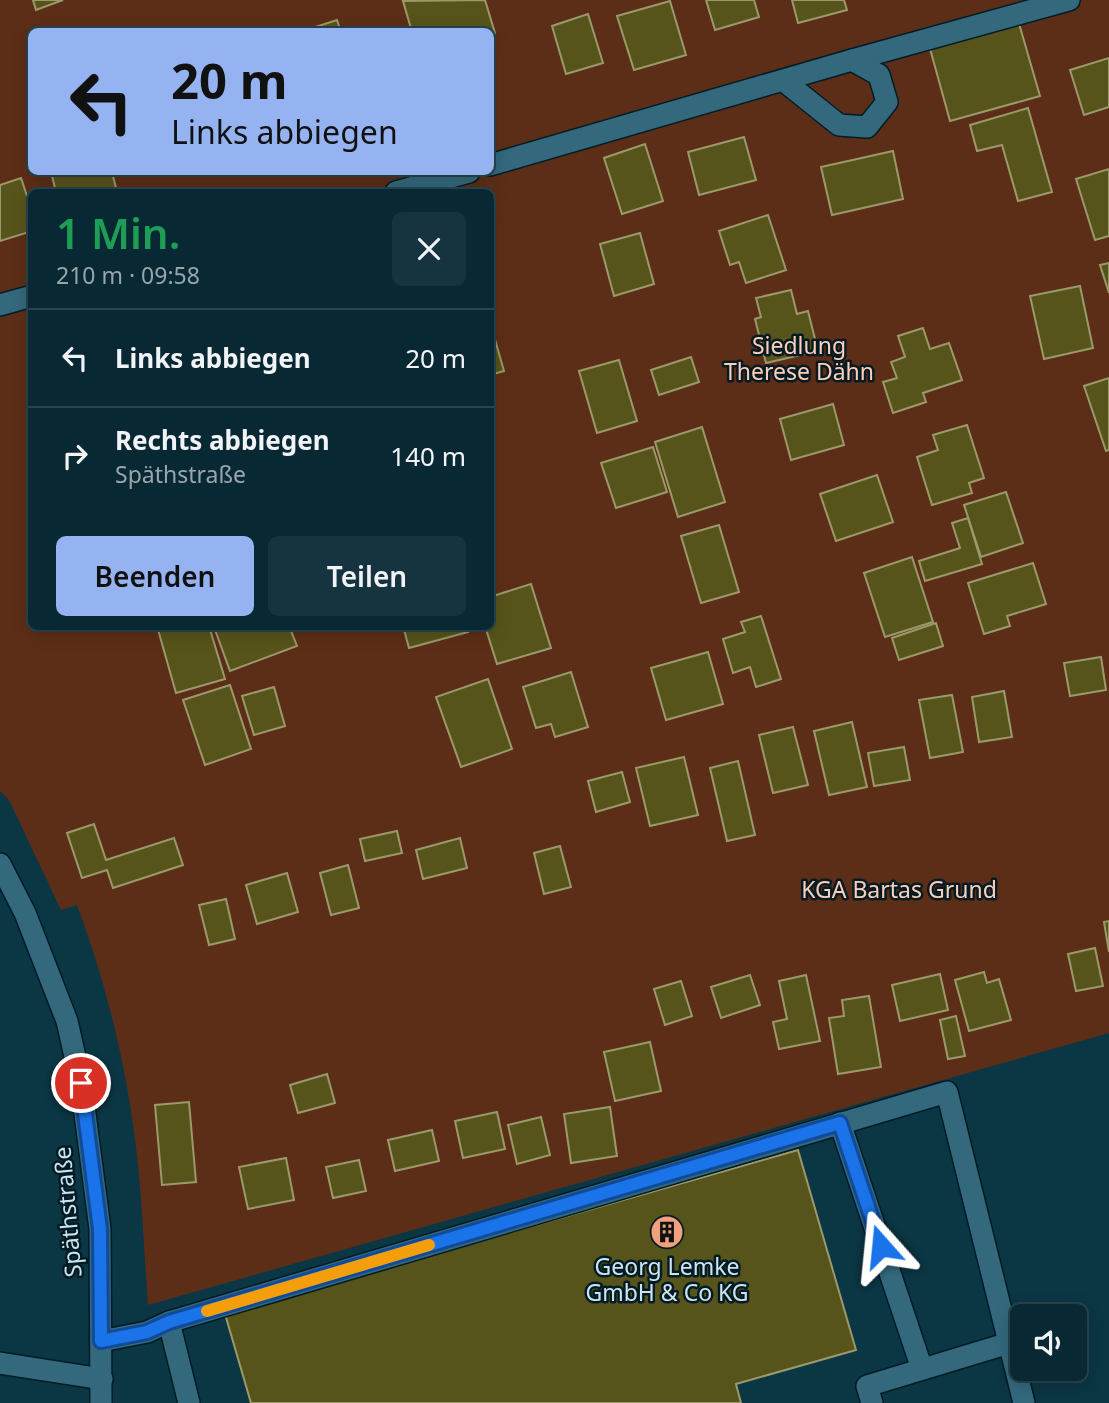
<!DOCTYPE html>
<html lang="de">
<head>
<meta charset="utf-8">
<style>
	:root { --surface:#082833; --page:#16343f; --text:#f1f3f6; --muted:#98a6ac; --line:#29444e; --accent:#95b2f1 }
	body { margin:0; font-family:"Noto Sans",sans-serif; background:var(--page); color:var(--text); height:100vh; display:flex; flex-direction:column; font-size:26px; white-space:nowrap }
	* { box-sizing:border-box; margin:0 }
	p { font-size:23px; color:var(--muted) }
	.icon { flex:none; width:38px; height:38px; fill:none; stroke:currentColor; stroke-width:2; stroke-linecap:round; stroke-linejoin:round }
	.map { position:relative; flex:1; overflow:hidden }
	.details { position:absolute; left:28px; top:189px; width:466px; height:441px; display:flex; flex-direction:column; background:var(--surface); border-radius:10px; box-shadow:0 4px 18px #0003,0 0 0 2px var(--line) }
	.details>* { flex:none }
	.hud { position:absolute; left:28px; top:28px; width:466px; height:147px; border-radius:10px; box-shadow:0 4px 18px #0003,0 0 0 2px var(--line); background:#95b2f1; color:#111; overflow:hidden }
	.fabs { position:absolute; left:1010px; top:1304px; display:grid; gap:14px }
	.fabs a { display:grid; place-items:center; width:77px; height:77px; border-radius:10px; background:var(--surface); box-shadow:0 4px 18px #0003,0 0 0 2px var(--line); font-size:35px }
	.pin { position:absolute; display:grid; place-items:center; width:60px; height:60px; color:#fff; margin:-30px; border:4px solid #fff; border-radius:50%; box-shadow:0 2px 7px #0007 }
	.me { position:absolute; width:77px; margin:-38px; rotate:342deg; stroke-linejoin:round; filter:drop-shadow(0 0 5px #0008) }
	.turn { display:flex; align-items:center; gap:24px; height:147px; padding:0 28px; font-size:32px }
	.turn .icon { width:91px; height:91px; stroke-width:2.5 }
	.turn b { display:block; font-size:49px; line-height:60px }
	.round { display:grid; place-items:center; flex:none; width:74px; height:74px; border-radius:10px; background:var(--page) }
	.head { display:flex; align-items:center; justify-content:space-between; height:119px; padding:0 28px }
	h1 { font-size:42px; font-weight:600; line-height:52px; color:#1e9e55 }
	.button { display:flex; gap:14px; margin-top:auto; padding:14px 28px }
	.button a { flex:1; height:80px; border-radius:10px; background:var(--accent); color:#111; font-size:28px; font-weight:600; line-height:80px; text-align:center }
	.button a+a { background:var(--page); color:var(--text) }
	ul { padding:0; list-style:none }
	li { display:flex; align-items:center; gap:21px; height:98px; padding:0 28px; border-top:2px solid var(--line) }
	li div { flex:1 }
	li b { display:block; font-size:26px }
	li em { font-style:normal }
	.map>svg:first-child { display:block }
	.green { fill:#5d2e17; fill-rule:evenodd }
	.building { fill:#57541b; stroke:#9b996a; stroke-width:2 }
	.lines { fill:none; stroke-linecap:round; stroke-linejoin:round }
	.minor-casing { stroke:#011c26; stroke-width:24 }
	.minor { stroke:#34697d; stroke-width:21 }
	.route-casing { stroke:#114b97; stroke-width:18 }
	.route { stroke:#1a73e8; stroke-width:12 }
	.slow { stroke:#f59e0b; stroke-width:12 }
	.labels { text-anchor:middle; stroke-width:5; stroke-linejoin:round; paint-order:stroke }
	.park-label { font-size:23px; fill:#feceb8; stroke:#051b24 }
	.street-label { font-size:23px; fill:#cae5f0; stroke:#051b24 }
	.poi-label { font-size:23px; fill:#cae5f0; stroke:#051b24 }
</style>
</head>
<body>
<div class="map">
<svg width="1109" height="1403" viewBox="0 0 1109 1403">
	<rect width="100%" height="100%" fill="#0b3644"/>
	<!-- green -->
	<path class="green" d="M 0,0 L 1109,0 L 1109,1033 L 148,1305 C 144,1250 142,1194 135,1139 C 125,1060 105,980 77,905 L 61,910 L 9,800 L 0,791 ZM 32,32 L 490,32 L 490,172 L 32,172 ZM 32,192 L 490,192 L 490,626 L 32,626 Z"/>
	<!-- building -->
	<g class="building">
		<path d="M 33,0 L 63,0 L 36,10 Z"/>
		<path d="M 485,0 L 495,33 L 490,35 L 490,32 L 412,32 L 403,1 Z"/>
		<path d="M 706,0 L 754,0 L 759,17 L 715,30 Z"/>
		<path d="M 792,0 L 844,0 L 847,10 L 798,23 Z"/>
		<path d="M 670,1 L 686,55 L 634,70 L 617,16 Z"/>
		<path d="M 588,14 L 603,63 L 566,74 L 552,26 Z"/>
		<path d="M 337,20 L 341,32 L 300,32 Z"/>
		<path d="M 1018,20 L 1040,96 L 950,121 L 929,45 Z"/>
		<path d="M 1109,58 L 1109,107 L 1084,115 L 1070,70 Z"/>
		<path d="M 1028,108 L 1052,192 L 1018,201 L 1002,145 L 977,151 L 970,125 Z"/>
		<path d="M 744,137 L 756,180 L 699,195 L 688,152 Z"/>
		<path d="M 645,144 L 663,201 L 622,214 L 604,158 Z"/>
		<path d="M 893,151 L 903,199 L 832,215 L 821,167 Z"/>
		<path d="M 1109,169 L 1109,236 L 1095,240 L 1076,179 Z"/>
		<path d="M 51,172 L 112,172 L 117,192 L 56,192 Z"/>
		<path d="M 21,178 L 32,211 L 32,231 L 0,241 L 0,185 Z"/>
		<path d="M 768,215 L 786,270 L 746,283 L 739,262 L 730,265 L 719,231 Z"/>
		<path d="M 640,233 L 654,284 L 614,296 L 600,244 Z"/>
		<path d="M 1109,263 L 1109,293 L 1100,265 Z"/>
		<path d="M 1080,286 L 1093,348 L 1044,359 L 1030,296 Z"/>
		<path d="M 791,290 L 797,314 L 808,311 L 818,351 L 766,363 L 755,319 L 761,317 L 756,298 Z"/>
		<path d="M 490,322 L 504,371 L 490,375 Z"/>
		<path d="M 923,328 L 930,349 L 949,343 L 962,380 L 923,393 L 926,402 L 893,413 L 883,382 L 897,378 L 891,362 L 905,357 L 898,336 Z"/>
		<path d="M 691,357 L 699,382 L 659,395 L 651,370 Z"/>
		<path d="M 619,360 L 637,421 L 597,433 L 579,371 Z"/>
		<path d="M 1109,378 L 1109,450 L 1106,451 L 1084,386 Z"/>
		<path d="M 833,404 L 844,445 L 791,460 L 780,419 Z"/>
		<path d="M 967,425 L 984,478 L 969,483 L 972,493 L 932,505 L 917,457 L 938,450 L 933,435 Z"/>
		<path d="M 702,427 L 725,502 L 678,517 L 655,442 Z"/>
		<path d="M 653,447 L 667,492 L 616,508 L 601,463 Z"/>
		<path d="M 877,475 L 893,522 L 836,541 L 820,494 Z"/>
		<path d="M 1006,492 L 1023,543 L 981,557 L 964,505 Z"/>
		<path d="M 968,518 L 982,564 L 925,581 L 919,561 L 960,548 L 952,523 Z"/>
		<path d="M 719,525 L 739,592 L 701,603 L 681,536 Z"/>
		<path d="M 912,557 L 933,622 L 885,637 L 864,573 Z"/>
		<path d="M 1033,563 L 1046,604 L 1007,616 L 1010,626 L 984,634 L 968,583 Z"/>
		<path d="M 531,584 L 551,648 L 497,664 L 485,626 L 490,626 L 490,597 Z"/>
		<path d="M 761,616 L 781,679 L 756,687 L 750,667 L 733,673 L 723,639 L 745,632 L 741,622 Z"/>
		<path d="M 936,623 L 943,646 L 899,660 L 892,638 Z"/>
		<path d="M 157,626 L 209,626 L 225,679 L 176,693 Z"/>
		<path d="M 289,626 L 297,646 L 230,671 L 214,627 Z"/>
		<path d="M 403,626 L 466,626 L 468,632 L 409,648 Z"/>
		<path d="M 708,652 L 723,704 L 666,720 L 651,668 Z"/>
		<path d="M 1101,657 L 1106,690 L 1070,696 L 1064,663 Z"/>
		<path d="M 571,672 L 588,727 L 555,737 L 551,724 L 536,728 L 523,687 Z"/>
		<path d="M 488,679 L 512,749 L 461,767 L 436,697 Z"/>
		<path d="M 230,685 L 251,749 L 205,765 L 183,700 Z"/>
		<path d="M 274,687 L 285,726 L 254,735 L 242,696 Z"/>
		<path d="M 1004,691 L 1012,737 L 979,742 L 972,697 Z"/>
		<path d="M 952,695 L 963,752 L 930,758 L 919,700 Z"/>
		<path d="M 852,722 L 867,787 L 829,795 L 814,731 Z"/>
		<path d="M 793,727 L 808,785 L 773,793 L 759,735 Z"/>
		<path d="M 904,747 L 910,780 L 874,786 L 868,753 Z"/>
		<path d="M 684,757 L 698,815 L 650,826 L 636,768 Z"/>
		<path d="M 738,761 L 755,835 L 727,841 L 710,768 Z"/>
		<path d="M 622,772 L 630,802 L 596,812 L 588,781 Z"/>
		<path d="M 94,824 L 106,860 L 174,838 L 183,865 L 113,888 L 107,870 L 82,878 L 67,833 Z"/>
		<path d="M 397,831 L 402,853 L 365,861 L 360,839 Z"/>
		<path d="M 460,838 L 467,868 L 423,879 L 416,850 Z"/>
		<path d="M 560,846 L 571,887 L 544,894 L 534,853 Z"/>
		<path d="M 348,865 L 359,908 L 331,915 L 320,873 Z"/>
		<path d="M 287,873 L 298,912 L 257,924 L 246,885 Z"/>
		<path d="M 226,899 L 235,939 L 209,945 L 199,905 Z"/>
		<path d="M 1109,921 L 1109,952 L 1104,922 Z"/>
		<path d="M 1095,948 L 1103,986 L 1076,991 L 1068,954 Z"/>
		<path d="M 984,972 L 987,983 L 999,979 L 1011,1020 L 969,1031 L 955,980 Z"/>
		<path d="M 940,974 L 948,1010 L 900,1021 L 892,985 Z"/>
		<path d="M 750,975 L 760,1005 L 721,1018 L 711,987 Z"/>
		<path d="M 806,975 L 820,1041 L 779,1049 L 773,1022 L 787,1019 L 779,981 Z"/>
		<path d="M 681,981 L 692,1016 L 665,1025 L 654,989 Z"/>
		<path d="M 869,996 L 881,1067 L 838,1074 L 829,1018 L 844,1016 L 842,1000 Z"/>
		<path d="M 956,1016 L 965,1056 L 948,1059 L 940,1020 Z"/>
		<path d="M 650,1042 L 661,1091 L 615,1101 L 604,1052 Z"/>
		<path d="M 327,1074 L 335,1103 L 298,1113 L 290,1085 Z"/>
		<path d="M 189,1102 L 196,1182 L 162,1185 L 155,1105 Z"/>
		<path d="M 610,1107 L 617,1156 L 571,1163 L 564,1114 Z"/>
		<path d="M 497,1112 L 505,1149 L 463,1158 L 455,1121 Z"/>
		<path d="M 541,1117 L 550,1155 L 517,1164 L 508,1125 Z"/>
		<path d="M 432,1130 L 439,1161 L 395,1171 L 388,1140 Z"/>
		<path d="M 798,1150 L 856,1350 L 736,1384 L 741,1403 L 251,1403 L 225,1314 Z"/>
		<path d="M 286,1158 L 294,1200 L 248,1209 L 239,1167 Z"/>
		<path d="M 359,1160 L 366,1191 L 333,1198 L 326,1167 Z"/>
	</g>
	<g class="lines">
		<defs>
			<g id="minor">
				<path d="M 784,81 L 839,125 L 867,127 L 887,102 L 879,75 L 852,60"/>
				<path d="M 490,165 L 852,60 L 1069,0"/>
				<path d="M 396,192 L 469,172"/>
				<path d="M 0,305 L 32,296"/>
				<path d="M 0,864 L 25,913 L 67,1021 L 81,1083 L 100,1229 L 101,1403"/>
				<path d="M 840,1123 L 922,1369"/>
				<path d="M 169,1322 L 189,1403"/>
				<path d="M 101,1341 L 147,1332 L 169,1322 L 947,1092 L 1024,1403"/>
				<path d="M 0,1363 L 102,1379"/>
				<path d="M 872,1403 L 867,1386 L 1009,1343"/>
			</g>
		</defs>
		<!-- minor casing -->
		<use href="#minor" class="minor-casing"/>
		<!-- minor -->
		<use href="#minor" class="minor"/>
	</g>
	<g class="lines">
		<defs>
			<path id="route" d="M 81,1083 L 100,1229 L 101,1341 L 147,1332 L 169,1322 L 840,1123 L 881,1246"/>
		</defs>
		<!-- route casing -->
		<use href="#route" class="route-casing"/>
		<!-- route -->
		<use href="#route" class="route"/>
		<!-- slow -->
		<path class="slow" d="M 207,1311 L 429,1245"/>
	</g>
	<!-- icons -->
	<defs>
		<symbol id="building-disc" viewBox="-11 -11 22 22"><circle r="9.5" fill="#f1a17c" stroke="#051b24"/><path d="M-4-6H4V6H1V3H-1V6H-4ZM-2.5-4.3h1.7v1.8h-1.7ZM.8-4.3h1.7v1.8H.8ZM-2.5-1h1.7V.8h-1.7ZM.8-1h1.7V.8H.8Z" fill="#111"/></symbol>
	</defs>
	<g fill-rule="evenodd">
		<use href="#building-disc" x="648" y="1213" width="38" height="38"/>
	</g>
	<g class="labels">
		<!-- park labels -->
		<g class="park-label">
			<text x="799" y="354">Siedlung<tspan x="799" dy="26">Therese Dähn</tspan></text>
			<text x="899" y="898">KGA Bartas Grund</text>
		</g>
		<!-- street labels -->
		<g class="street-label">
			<text transform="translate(68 1212) rotate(-95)" y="8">Späthstraße</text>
		</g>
		<!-- poi labels -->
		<g class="poi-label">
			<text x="667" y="1275">Georg Lemke<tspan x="667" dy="26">GmbH &amp; Co KG</tspan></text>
		</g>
	</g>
</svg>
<div class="fabs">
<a><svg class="icon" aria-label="sound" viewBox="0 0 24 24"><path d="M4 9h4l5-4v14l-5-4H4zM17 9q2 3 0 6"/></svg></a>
</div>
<div class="pin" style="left:81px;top:1083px;background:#d93025"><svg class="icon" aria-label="arrive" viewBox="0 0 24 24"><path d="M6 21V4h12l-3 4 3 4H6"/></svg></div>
<svg class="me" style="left:881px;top:1246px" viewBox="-20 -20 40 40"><path d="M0-17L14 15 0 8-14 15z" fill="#1a73e8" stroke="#fff" stroke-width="4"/></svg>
<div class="hud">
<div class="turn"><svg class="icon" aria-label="left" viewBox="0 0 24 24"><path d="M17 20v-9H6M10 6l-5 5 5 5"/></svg><div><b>20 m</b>Links abbiegen</div></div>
</div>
<section class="details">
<div class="head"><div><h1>1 Min.</h1><p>210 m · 09:58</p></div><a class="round"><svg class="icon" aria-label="close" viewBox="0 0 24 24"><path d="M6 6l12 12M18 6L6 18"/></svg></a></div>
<ul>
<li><svg class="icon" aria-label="left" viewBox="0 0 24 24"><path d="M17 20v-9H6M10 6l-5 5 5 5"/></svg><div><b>Links abbiegen</b></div><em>20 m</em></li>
<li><svg class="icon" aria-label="right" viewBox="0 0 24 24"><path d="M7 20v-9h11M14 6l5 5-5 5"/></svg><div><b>Rechts abbiegen</b><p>Späthstraße</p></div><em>140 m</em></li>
</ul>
<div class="button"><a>Beenden</a><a>Teilen</a></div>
</section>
</div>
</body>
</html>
